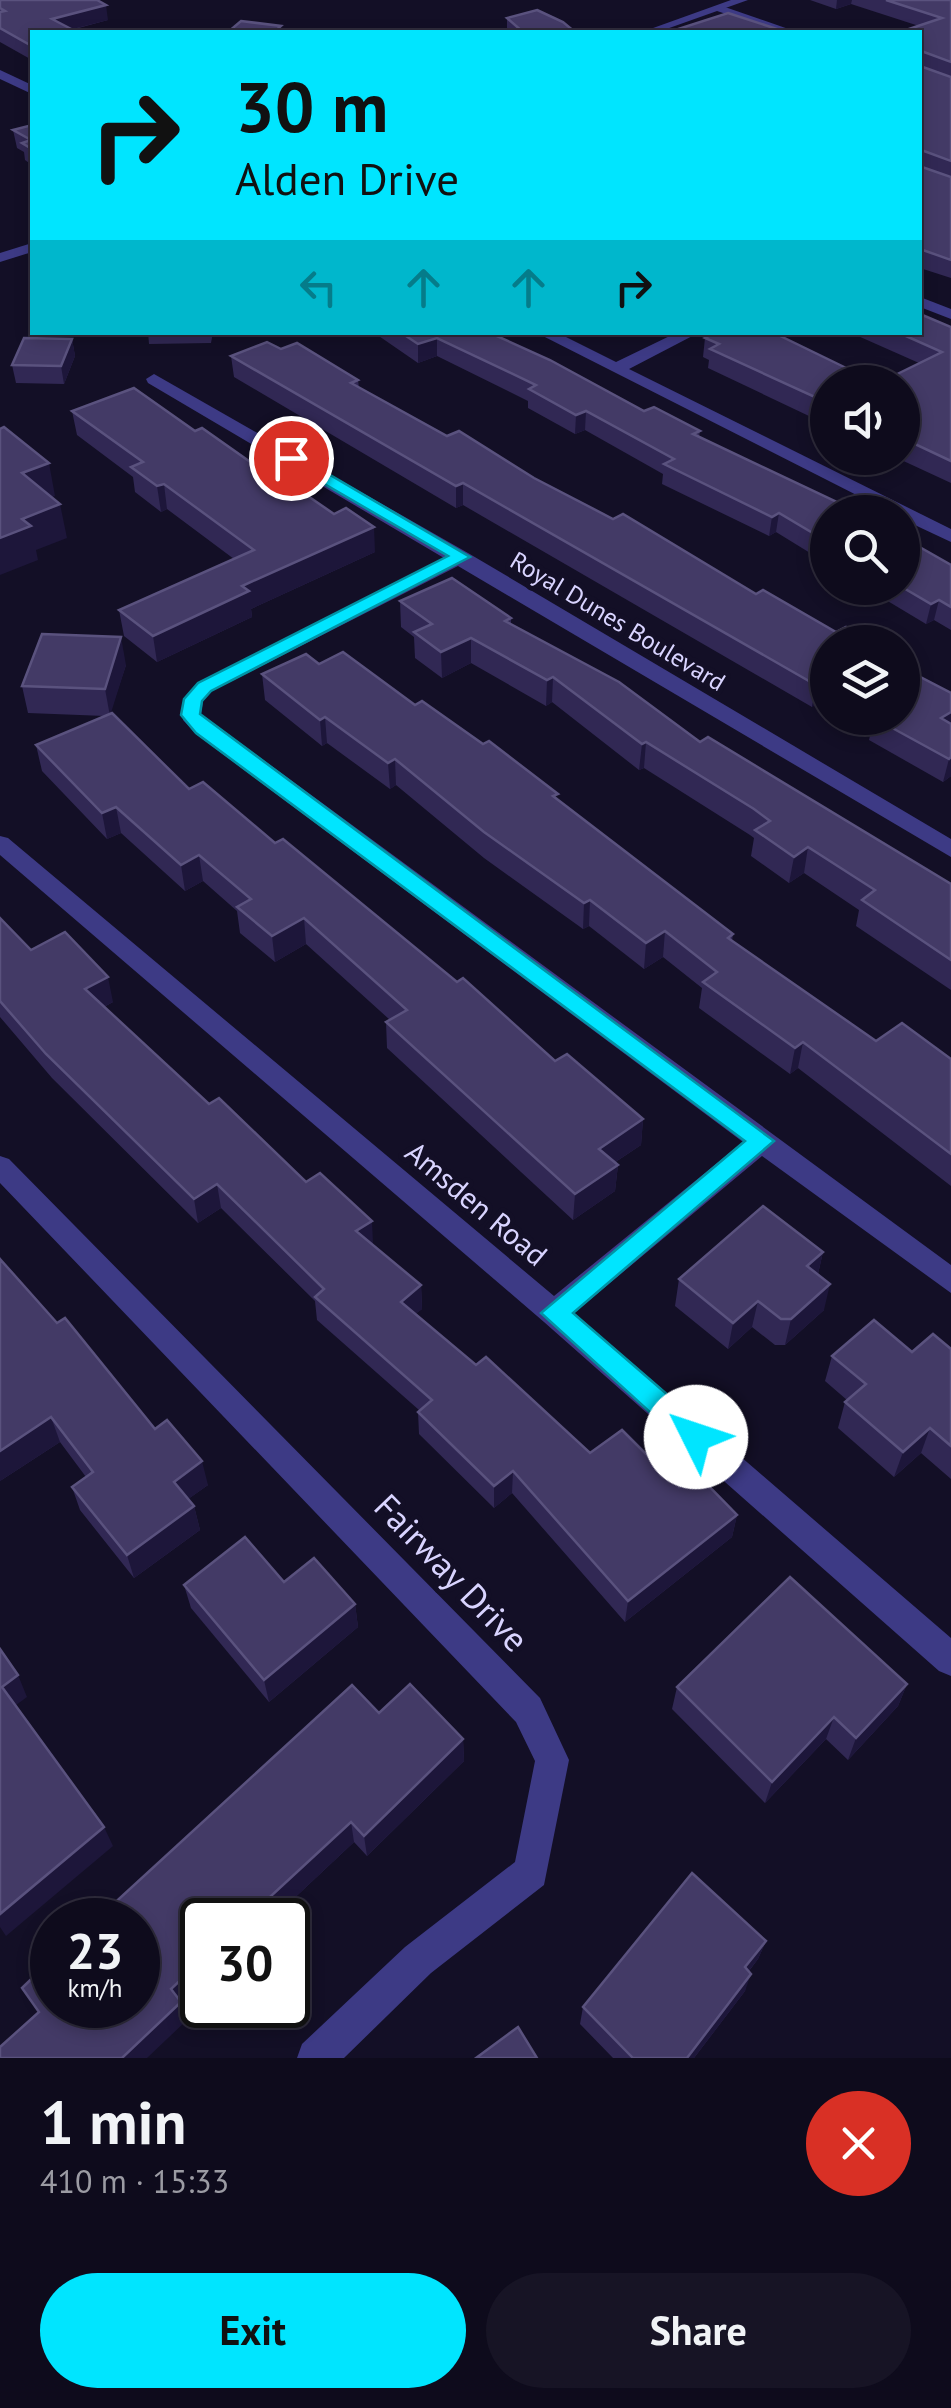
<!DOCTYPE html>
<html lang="en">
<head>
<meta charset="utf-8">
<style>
	:root { --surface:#0e0b1c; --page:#171425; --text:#f1f3f6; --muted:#9b9ba3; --line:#2e2b3b; --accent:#00e5ff }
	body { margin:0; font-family:"PT Sans",sans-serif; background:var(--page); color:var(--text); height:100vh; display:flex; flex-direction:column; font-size:38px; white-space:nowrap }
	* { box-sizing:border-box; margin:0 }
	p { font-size:32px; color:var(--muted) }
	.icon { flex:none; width:55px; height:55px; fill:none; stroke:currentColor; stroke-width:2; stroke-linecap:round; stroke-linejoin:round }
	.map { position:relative; height:2058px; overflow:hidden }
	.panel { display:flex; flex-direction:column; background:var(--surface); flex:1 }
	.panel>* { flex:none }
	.top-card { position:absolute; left:30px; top:30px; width:892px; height:305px; border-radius:0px; box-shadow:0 5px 15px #0003,0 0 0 2px var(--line); background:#00e5ff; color:#111; overflow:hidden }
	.tools { position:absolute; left:810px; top:365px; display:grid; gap:20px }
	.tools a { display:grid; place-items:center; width:110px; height:110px; border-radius:50%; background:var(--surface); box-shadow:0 5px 15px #0003,0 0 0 2px var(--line); font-size:50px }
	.speed { position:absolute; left:30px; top:1898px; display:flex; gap:20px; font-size:50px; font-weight:700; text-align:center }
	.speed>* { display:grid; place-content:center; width:130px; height:130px; border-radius:50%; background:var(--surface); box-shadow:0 5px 15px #0003,0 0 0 2px var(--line); line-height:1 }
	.speed small { font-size:25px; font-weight:400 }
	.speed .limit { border:5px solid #111; border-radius:15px; background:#fff; color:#111 }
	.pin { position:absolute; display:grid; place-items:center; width:85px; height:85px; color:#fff; margin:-42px; border:5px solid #fff; border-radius:50%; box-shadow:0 2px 10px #0007 }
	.me { position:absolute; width:110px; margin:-55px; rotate:311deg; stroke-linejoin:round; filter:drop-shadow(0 0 8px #0008) }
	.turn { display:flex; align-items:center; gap:35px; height:210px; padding:0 40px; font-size:45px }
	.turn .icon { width:130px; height:130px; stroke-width:2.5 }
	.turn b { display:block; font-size:70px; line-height:85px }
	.lanes { display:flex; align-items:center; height:95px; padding:0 40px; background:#0003; justify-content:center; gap:50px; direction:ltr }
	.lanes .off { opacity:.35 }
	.round { display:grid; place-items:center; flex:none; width:105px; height:105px; border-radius:52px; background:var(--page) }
	.head { display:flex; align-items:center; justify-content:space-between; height:170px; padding:0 40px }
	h1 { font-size:60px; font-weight:800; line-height:75px }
	.primary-button { display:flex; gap:20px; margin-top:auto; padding:20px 40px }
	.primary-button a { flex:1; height:115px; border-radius:60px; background:var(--accent); color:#111; font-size:40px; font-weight:800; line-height:115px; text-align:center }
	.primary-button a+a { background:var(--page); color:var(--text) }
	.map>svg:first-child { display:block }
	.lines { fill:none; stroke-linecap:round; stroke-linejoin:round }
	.minor { fill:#3d3a85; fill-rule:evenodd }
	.tertiary { fill:#3d3a85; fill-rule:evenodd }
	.wall { fill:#312854 }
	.shaded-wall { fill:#1d163a }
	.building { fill:#433a66; stroke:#5a527e; stroke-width:2.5 }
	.route { fill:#00e5ff; stroke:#0095a6; stroke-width:2.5 }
	.labels { text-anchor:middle; stroke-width:10; stroke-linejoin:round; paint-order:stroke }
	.far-street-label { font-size:25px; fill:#d9d4ff; stroke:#130f26 }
	.street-label { font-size:30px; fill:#d9d4ff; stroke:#130f26 }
	.near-street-label { font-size:35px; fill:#d9d4ff; stroke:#130f26 }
</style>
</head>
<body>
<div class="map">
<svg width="951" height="2058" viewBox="0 0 951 2058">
	<rect width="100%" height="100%" fill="#130f26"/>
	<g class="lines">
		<!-- minor -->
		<g class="minor">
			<path d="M 714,6 L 722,6 L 797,32 L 781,32 L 714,10 Z"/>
			<path d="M 0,70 L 32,85 L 32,94 L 0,79 Z"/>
			<path d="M 920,297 L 951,309 L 951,319 L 920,307 Z"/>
			<path d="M 535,332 L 556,332 L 616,362 L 678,332 L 700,332 L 629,369 L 951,529 L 951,542 L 902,519 L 902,512 L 890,512 Z"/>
			<path d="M 154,374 L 468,553 L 951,839 L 951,857 L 458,566 L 212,691 L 203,701 L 201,714 L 951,1265 L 951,1293 L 762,1156 L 574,1313 L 951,1638 L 951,1676 L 939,1671 L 544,1322 L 0,855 L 0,836 L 8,838 L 554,1296 L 743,1142 L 196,734 L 183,720 L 183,699 L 198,683 L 444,558 L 148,383 L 146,379 Z"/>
			<path d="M 0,1156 L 9,1159 L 540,1698 L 569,1760 L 544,1885 L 431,1973 L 344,2058 L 297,2058 L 302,2044 L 405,1947 L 515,1862 L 535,1761 L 516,1722 L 0,1183 Z"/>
		</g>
		<!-- tertiary -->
		<g class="tertiary">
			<path d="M 731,0 L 748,0 L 658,32 L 642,32 Z"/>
			<path d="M 32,243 L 32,252 L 0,262 L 0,253 Z"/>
		</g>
	</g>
	<!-- wall -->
	<g class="wall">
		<path d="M 0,0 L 108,20 L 71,30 L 32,32 L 32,60 L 0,42 Z"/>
		<path d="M 810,0 L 951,0 L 951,278 L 920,268 L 920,32 L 919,26 L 851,4 L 836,9 Z"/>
		<path d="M 507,18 L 575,32 L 507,32 Z"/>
		<path d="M 32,125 L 32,165 L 25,160 L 24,152 L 17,148 L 13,130 Z"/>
		<path d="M 951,327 L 951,483 L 897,458 L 902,458 L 902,382 L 919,363 L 849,332 L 920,332 Z"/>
		<path d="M 148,332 L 213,332 L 211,343 L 149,344 Z"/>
		<path d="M 373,332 L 488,332 L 644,411 L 700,431 L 699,437 L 828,512 L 828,564 L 776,532 L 769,536 L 662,484 L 663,474 L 585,430 L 575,434 L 528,408 L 528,401 L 437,356 L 418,363 Z"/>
		<path d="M 705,338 L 828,382 L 828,425 L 708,368 L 709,360 L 703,357 Z"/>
		<path d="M 72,339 L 75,356 L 64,384 L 16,383 L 12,365 Z"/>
		<path d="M 281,349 L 358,380 L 359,388 L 447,436 L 534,478 L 828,642 L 812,707 L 463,505 L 456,508 L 234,377 L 231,356 Z"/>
		<path d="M 72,411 L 375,552 L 251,609 L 252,617 L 157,662 L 124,636 L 119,610 L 234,559 L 167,509 L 161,512 L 135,492 L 133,477 L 77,435 Z"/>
		<path d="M 951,565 L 951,630 L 934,620 L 926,624 L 866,588 L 902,588 Z"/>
		<path d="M 400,601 L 511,618 L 511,624 L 700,742 L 951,884 L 951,990 L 856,926 L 859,910 L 804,873 L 789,883 L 751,856 L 754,838 L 750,835 L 644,768 L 639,770 L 552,702 L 546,706 L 471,663 L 442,678 L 415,658 L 414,637 L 401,627 Z"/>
		<path d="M 902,660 L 913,666 L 912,672 L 951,693 L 951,776 L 943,782 L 869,740 L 873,723 L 864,718 L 902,718 Z"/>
		<path d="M 319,664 L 415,705 L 557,800 L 733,934 L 732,941 L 876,1041 L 951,1059 L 951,1186 L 798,1068 L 790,1074 L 699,1008 L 702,988 L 663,957 L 644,969 L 589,926 L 583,929 L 484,858 L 396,785 L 390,789 L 327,743 L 322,746 L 265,700 L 262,674 Z"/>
		<path d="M 126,665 L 110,713 L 189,789 L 275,843 L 457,982 L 555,1061 L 643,1119 L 641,1145 L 614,1163 L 618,1165 L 615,1191 L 573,1220 L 387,1048 L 386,1022 L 390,1020 L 306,944 L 275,962 L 240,933 L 237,911 L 203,881 L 185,891 L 121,833 L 107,839 L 42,771 L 36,745 L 105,716 L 28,713 L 22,686 Z"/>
		<path d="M 0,918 L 31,950 L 113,1002 L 104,1007 L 209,1104 L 306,1182 L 372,1221 L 372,1245 L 421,1285 L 422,1309 L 415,1314 L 476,1365 L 590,1453 L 679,1487 L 737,1515 L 732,1537 L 625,1622 L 512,1493 L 494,1508 L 419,1434 L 418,1412 L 419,1410 L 317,1320 L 315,1301 L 221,1208 L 198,1223 L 52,1078 L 0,1017 Z"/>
		<path d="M 823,1252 L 818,1274 L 824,1310 L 785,1345 L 775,1345 L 752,1327 L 728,1349 L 675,1306 L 679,1279 Z"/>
		<path d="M 57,1323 L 208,1485 L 188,1499 L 194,1506 L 200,1530 L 134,1578 L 80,1510 L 72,1487 L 86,1477 L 60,1442 L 0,1481 Z"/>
		<path d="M 951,1349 L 951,1479 L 921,1453 L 894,1477 L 838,1428 L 845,1402 L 847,1400 L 825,1381 L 832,1356 L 912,1352 Z"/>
		<path d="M 284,1582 L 355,1604 L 358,1627 L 269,1702 L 191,1608 L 184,1585 Z"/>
		<path d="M 907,1684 L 898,1706 L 848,1760 L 826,1739 L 765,1803 L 672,1709 L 677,1687 Z"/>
		<path d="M 379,1713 L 463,1739 L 464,1761 L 367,1856 L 354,1842 L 271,1920 L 202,1920 L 202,1984 L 182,2003 L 188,2019 L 38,2012 L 22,1988 Z"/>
		<path d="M 766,1941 L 758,1959 L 749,1971 L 745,1991 L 694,2058 L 613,2058 L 580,2024 L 583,2007 Z"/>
	</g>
	<!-- shaded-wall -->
	<g class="shaded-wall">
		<path d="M 837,0 L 852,0 L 851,4 L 836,9 Z"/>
		<path d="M 106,5 L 108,20 L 61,32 L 52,19 Z"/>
		<path d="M 437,338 L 437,356 L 418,363 L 418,344 Z"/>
		<path d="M 72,339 L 75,356 L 64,384 L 61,366 Z"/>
		<path d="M 586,411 L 585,430 L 575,434 L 576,415 Z"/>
		<path d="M 49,463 L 55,496 L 28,506 L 22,473 Z"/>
		<path d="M 463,483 L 463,505 L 456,508 L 456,486 Z"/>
		<path d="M 164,484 L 167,509 L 161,512 L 157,486 Z"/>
		<path d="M 60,504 L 67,538 L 36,550 L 38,560 L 0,575 L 0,538 L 22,519 Z"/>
		<path d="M 779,513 L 776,532 L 769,536 L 772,517 Z"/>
		<path d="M 374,527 L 375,552 L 251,609 L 252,617 L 157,662 L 153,636 L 242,586 Z"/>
		<path d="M 939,600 L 934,620 L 926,624 L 931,604 Z"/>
		<path d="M 121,637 L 126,665 L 110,716 L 105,689 Z"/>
		<path d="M 471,638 L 471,663 L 442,678 L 441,652 Z"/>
		<path d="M 553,677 L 552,702 L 546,706 L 547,680 Z"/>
		<path d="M 828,678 L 828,698 L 812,707 L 816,685 Z"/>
		<path d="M 951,712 L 951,730 L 941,718 Z"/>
		<path d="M 325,717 L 327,743 L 322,746 L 320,720 Z"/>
		<path d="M 646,742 L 644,768 L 639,770 L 642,744 Z"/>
		<path d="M 951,757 L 951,776 L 943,782 L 949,759 Z"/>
		<path d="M 395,759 L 396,785 L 390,789 L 388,763 Z"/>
		<path d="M 116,807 L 121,833 L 107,839 L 102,813 Z"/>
		<path d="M 808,847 L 804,873 L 789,883 L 794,857 Z"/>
		<path d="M 199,855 L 203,881 L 185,891 L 181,865 Z"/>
		<path d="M 590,900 L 589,926 L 583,929 L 584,903 Z"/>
		<path d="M 304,918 L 306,944 L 275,962 L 272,936 Z"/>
		<path d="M 665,931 L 663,957 L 644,969 L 646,943 Z"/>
		<path d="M 108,977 L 113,1002 L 90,1014 L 85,989 Z"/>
		<path d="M 803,1042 L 798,1068 L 790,1074 L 795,1048 Z"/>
		<path d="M 643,1119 L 641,1145 L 597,1174 L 599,1149 Z"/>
		<path d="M 618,1165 L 615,1191 L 573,1220 L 575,1194 Z"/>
		<path d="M 217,1184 L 221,1208 L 198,1223 L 194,1199 Z"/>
		<path d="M 372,1221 L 373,1244 L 358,1255 L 356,1231 Z"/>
		<path d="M 823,1252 L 817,1278 L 807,1266 Z"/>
		<path d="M 830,1284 L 824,1310 L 785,1345 L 791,1319 Z"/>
		<path d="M 421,1285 L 422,1309 L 402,1325 L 401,1302 Z"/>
		<path d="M 758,1301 L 752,1327 L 728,1349 L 733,1323 Z"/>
		<path d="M 51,1417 L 60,1442 L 0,1481 L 0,1451 Z"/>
		<path d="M 930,1428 L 921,1453 L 894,1477 L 903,1452 Z"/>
		<path d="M 202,1461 L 208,1485 L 180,1505 L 174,1482 Z"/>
		<path d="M 513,1471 L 512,1493 L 494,1508 L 494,1486 Z"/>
		<path d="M 194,1506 L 200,1530 L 134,1578 L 127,1555 Z"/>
		<path d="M 737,1515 L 732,1537 L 625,1622 L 628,1601 Z"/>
		<path d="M 355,1604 L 358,1627 L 269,1702 L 264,1680 Z"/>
		<path d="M 18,1675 L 27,1697 L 12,1708 L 2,1687 Z"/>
		<path d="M 907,1684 L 898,1706 L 848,1760 L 856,1738 Z"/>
		<path d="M 834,1717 L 826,1739 L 765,1803 L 772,1782 Z"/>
		<path d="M 463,1739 L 464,1761 L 367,1856 L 364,1836 Z"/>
		<path d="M 351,1822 L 354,1842 L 271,1920 L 245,1920 Z"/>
		<path d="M 104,1827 L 113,1846 L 6,1936 L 0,1927 L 0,1914 Z"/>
		<path d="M 766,1941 L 758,1959 L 738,1985 L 745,1967 Z"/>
		<path d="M 202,1960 L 202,1984 L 182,2003 L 188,2019 L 147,2058 L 122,2058 L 171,1989 Z"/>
		<path d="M 751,1974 L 745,1991 L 694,2058 L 687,2058 Z"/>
	</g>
	<!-- building -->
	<g class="building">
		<path d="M 0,0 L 97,0 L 106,5 L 52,19 L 77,32 L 32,32 L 32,46 L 0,28 L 0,12 L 5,11 L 0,8 Z"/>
		<path d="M 886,0 L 951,0 L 951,62 L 924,52 L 920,55 L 920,32 L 900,32 L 942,18 Z"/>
		<path d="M 537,10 L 563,22 L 575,32 L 523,32 L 507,18 Z"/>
		<path d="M 728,13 L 786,32 L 669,32 Z"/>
		<path d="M 241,21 L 281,26 L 274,32 L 228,32 Z"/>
		<path d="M 920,66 L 951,77 L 951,161 L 924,151 L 920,154 Z"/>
		<path d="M 32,125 L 32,149 L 22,143 L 31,140 L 13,130 Z"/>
		<path d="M 920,159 L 922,167 L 951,177 L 951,260 L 920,249 Z"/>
		<path d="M 920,314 L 951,327 L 951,461 L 902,438 L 902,382 L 881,382 L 942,352 L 897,332 L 920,332 Z"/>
		<path d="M 400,332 L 488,332 L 550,360 L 644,411 L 654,407 L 700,431 L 693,434 L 858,512 L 828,512 L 828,542 L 779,513 L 772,517 L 664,464 L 674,459 L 586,411 L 576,415 L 529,389 L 536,385 L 437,338 L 418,344 Z"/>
		<path d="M 717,332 L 772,332 L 875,382 L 828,382 L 828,403 L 710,349 L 719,344 L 705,338 Z"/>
		<path d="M 24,338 L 72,339 L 61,366 L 12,365 Z"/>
		<path d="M 267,342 L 281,349 L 297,343 L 358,380 L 351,383 L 447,436 L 459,431 L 534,478 L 613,519 L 623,514 L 756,594 L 763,590 L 836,632 L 846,627 L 873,642 L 828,642 L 828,678 L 816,685 L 463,483 L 456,486 L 231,356 Z"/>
		<path d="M 134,388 L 195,431 L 202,428 L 249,461 L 254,459 L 334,514 L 346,508 L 374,527 L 242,586 L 249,591 L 153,636 L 119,610 L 254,550 L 164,484 L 157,486 L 131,467 L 143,462 L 72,411 Z"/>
		<path d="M 4,427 L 49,463 L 22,473 L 60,504 L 22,519 L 31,526 L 0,538 L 0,429 Z"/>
		<path d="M 902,537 L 951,565 L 951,607 L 939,600 L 931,604 L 902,587 Z"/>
		<path d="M 452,578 L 511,618 L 505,621 L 619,682 L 700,742 L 708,737 L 951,884 L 951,960 L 862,900 L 875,890 L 808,847 L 794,857 L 755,830 L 770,821 L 754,809 L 646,742 L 642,744 L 553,677 L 547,680 L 471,638 L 441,652 L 414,632 L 432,624 L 400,601 Z"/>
		<path d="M 42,634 L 121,637 L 105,689 L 22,686 Z"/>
		<path d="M 343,652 L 415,705 L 422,701 L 483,744 L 489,741 L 558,794 L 553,796 L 733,934 L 728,938 L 876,1041 L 902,1023 L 951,1059 L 951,1154 L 803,1042 L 795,1048 L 703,982 L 717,972 L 665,931 L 646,943 L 590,900 L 584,903 L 484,832 L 395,759 L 388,763 L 325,717 L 320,720 L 262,674 L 306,654 L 319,664 Z"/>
		<path d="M 902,660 L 913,666 L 907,670 L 951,693 L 951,712 L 941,718 L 951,724 L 951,757 L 949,759 L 874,718 L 902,718 Z"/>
		<path d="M 112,713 L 189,789 L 203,782 L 275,843 L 283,839 L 457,982 L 463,978 L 555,1061 L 567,1054 L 643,1119 L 599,1149 L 618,1165 L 575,1194 L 386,1022 L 407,1010 L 304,918 L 272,936 L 237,907 L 251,899 L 199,855 L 181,865 L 116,807 L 102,813 L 36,745 Z"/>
		<path d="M 0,918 L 31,950 L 65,932 L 108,977 L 85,989 L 209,1104 L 219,1098 L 306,1182 L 320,1173 L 372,1221 L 356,1231 L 421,1285 L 401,1302 L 476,1365 L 486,1357 L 590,1453 L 622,1430 L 679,1487 L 696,1473 L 737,1515 L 628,1601 L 513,1471 L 494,1486 L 418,1412 L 432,1400 L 315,1297 L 324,1289 L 217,1184 L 194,1199 L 46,1054 L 0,1001 Z"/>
		<path d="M 763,1206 L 823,1252 L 807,1266 L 830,1284 L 791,1319 L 781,1319 L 758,1301 L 733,1323 L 679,1279 Z"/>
		<path d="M 0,1259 L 57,1323 L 65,1318 L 155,1429 L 167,1420 L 202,1461 L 174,1482 L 194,1506 L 127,1555 L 72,1487 L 93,1472 L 51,1417 L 0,1451 Z"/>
		<path d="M 874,1320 L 912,1352 L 933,1334 L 951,1349 L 951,1446 L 930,1428 L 903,1452 L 845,1402 L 866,1384 L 832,1356 Z"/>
		<path d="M 245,1537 L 284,1582 L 314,1558 L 355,1604 L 264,1680 L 184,1585 Z"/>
		<path d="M 790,1577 L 907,1684 L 856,1738 L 834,1717 L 772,1782 L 677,1687 Z"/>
		<path d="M 0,1649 L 18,1675 L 2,1687 L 104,1827 L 0,1914 Z"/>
		<path d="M 410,1684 L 463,1739 L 364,1836 L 351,1822 L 245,1920 L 202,1920 L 202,1960 L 171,1989 L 181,2002 L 122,2058 L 0,2058 L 0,2047 L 39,2012 L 22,1988 L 52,1959 L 52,2005 L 138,2005 L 138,1920 L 96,1920 L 352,1685 L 379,1713 Z"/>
		<path d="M 692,1873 L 766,1941 L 745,1967 L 751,1974 L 687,2058 L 633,2058 L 583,2007 Z"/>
		<path d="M 518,2027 L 537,2058 L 476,2058 Z"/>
	</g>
	<!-- route -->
	<path class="route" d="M 285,455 L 296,455 L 470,557 L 211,691 L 202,701 L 200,714 L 774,1141 L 573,1313 L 706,1428 L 710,1437 L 706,1445 L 696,1449 L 686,1445 L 541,1313 L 745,1141 L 196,733 L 181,715 L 184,699 L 198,683 L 448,556 L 285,461 Z"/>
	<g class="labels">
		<!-- far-street labels -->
		<g class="far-street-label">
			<text transform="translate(618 621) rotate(31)" y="9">Royal Dunes Boulevard</text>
		</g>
		<!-- street labels -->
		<g class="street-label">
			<text transform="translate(476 1204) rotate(40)" y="10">Amsden Road</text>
		</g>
		<!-- near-street labels -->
		<g class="near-street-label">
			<text transform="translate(451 1573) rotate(46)" y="12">Fairway Drive</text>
		</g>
	</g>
</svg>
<div class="tools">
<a><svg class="icon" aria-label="sound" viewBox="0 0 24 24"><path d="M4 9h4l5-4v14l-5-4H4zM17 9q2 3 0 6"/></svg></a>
<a><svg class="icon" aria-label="search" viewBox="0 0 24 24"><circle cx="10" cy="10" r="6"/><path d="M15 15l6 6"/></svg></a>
<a><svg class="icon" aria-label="layers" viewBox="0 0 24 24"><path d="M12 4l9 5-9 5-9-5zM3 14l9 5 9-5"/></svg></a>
</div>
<div class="speed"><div>23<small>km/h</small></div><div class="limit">30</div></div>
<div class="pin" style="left:291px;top:458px;background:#d93025"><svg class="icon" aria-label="arrive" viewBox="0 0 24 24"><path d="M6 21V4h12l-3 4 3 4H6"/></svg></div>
<svg class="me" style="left:696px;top:1437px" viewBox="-20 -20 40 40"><circle r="19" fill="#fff"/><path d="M0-13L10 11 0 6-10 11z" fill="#00e5ff"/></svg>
<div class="top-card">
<div class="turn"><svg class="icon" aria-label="right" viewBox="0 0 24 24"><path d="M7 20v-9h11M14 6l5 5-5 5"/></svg><div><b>30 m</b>Alden Drive</div></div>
<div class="lanes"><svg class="icon off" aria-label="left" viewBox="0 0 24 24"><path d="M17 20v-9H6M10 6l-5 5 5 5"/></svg><svg class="icon off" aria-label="ahead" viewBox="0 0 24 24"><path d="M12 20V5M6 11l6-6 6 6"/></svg><svg class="icon off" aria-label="ahead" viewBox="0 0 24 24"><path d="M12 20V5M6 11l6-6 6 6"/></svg><svg class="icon" aria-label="right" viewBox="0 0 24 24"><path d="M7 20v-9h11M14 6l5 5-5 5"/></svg></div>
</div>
</div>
<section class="panel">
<div class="head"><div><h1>1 min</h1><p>410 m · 15:33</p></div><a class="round" style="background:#d93025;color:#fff"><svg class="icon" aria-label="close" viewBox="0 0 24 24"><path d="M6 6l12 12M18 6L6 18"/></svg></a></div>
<div class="primary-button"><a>Exit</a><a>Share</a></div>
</section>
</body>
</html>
